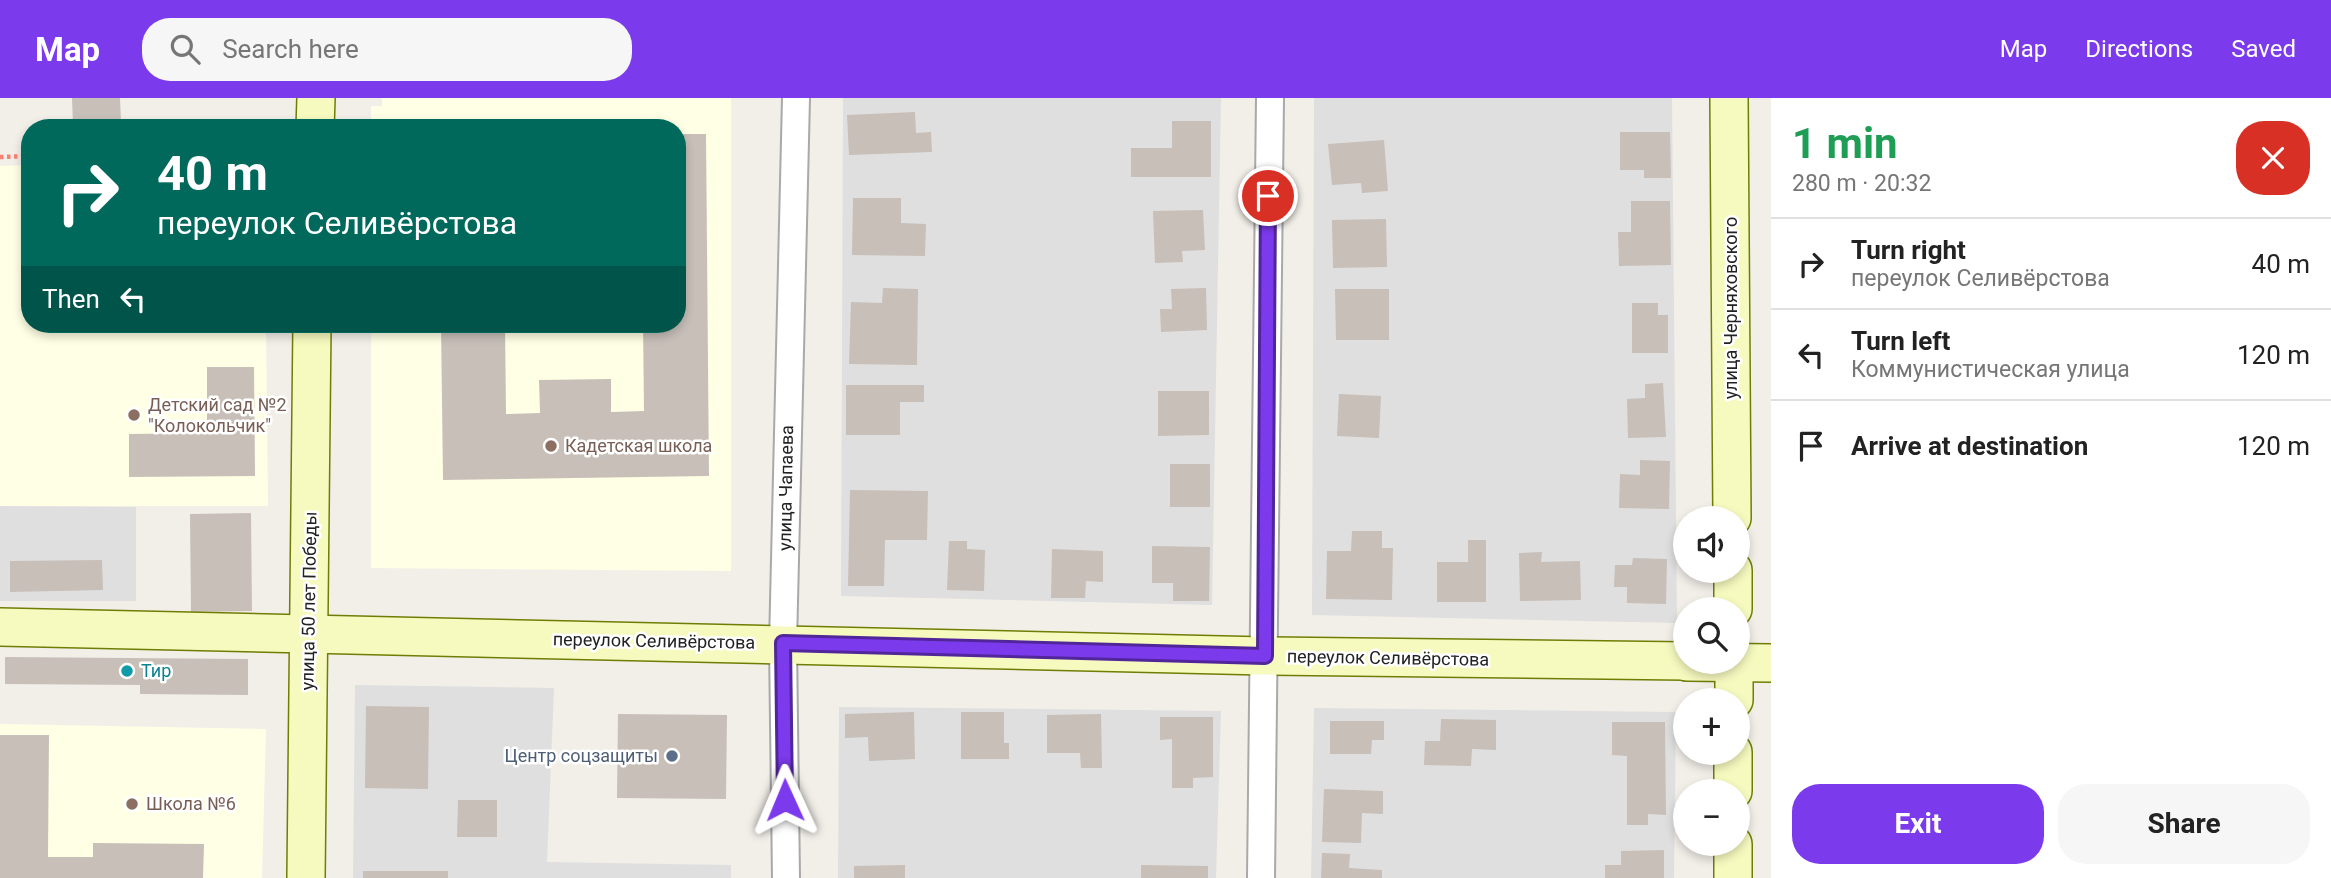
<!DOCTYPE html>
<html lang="en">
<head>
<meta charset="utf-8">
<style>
	:root { --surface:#fff; --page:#f6f6f6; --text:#222; --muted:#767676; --line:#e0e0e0; --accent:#7c3aed }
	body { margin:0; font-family:Roboto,sans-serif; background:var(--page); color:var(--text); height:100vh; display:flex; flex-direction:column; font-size:26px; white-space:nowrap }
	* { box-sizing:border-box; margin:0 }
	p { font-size:23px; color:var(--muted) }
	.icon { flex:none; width:38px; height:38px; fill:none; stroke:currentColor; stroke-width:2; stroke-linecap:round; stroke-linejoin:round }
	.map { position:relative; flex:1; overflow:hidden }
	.drawer { display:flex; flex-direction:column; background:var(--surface); width:560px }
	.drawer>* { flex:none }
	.hud { position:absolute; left:21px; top:21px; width:665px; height:214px; border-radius:28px; box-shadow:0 4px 10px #0003; background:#00695c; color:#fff; overflow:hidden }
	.buttons { position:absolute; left:1673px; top:408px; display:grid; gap:14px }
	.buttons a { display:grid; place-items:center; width:77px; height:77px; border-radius:50%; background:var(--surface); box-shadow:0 4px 10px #0003; font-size:35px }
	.pin { position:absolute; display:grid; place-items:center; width:60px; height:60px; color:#fff; margin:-30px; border:4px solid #fff; border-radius:50%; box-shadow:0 2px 7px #0007 }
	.me { position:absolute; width:77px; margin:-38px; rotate:359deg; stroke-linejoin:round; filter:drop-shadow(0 0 5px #0008) }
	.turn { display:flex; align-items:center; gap:24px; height:147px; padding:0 21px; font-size:32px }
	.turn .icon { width:91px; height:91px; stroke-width:2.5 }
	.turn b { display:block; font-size:49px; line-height:60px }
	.then { display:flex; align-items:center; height:66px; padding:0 21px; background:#0003; gap:14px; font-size:26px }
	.round { display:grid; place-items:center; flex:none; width:74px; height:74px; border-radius:28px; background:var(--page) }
	.head { display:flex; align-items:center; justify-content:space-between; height:119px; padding:0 21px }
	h1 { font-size:42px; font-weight:700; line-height:52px; color:#1e9e55 }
	.action { display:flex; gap:14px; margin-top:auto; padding:14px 21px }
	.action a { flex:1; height:80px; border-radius:28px; background:var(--accent); color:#fff; font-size:28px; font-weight:700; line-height:80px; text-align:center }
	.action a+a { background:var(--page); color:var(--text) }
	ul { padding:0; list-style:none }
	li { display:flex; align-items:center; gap:21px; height:91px; padding:0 21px; border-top:2px solid var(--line) }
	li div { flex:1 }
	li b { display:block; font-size:26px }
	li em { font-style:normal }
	header { display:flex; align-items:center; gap:42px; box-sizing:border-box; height:98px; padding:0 35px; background:var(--accent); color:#fff }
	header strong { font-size:33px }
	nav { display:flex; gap:38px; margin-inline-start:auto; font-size:24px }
	.search { width:490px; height:63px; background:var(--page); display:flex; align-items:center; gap:18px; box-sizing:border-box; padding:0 24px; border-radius:28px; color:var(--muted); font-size:26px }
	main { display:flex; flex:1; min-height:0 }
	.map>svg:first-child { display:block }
	.residential { fill:#e0dfdf }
	.education { fill:#ffffe5 }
	.building { fill:#c7bfb8 }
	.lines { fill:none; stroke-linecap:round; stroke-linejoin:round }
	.street-casing { stroke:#a9a9a9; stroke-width:30 }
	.secondary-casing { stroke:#707d05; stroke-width:40 }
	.path { stroke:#fa8072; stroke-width:4.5; stroke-dasharray:3.5 3.5; stroke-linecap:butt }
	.street { stroke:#fff; stroke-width:26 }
	.secondary { stroke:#f7fabf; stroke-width:37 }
	.route-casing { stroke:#51269a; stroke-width:18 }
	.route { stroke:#7c3aed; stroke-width:12 }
	.education-dot { fill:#8d6e63; stroke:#fff; stroke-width:2.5 }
	.culture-dot { fill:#0f9aa8; stroke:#fff; stroke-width:2.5 }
	.service-dot { fill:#5c6f8a; stroke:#fff; stroke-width:2.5 }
	.labels { text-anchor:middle; stroke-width:5; stroke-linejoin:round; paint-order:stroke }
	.street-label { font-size:18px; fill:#222; stroke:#fff }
	.education-label { font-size:18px; fill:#785e54; stroke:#fff; text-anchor:start }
	.culture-label { font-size:18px; fill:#0d838f; stroke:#fff; text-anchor:start }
	.service-label { font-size:18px; fill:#4e5e75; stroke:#fff; text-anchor:end }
</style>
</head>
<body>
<header>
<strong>Map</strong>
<div class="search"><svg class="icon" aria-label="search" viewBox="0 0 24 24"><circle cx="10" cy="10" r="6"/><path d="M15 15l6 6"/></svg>Search here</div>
<nav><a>Map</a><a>Directions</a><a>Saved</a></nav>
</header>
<main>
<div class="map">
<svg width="1771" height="780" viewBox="0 0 1771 780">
	<rect width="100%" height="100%" fill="#f2efe9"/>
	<!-- residential -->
	<g class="residential">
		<path d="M 843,0 L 1221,0 L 1212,507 L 841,498 Z"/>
		<path d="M 1314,0 L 1672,0 L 1677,525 L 1312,517 Z"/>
		<path d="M 0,408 L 136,409 L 136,503 L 0,503 Z"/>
		<path d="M 355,587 L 554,590 L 547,764 L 731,767 L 731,780 L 353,780 Z"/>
		<path d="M 839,609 L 1221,613 L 1216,780 L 838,780 Z"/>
		<path d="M 1314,610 L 1676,614 L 1674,780 L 1311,780 Z"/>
	</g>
	<!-- education -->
	<g class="education">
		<path d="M 382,0 L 731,0 L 731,473 L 371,470 L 371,226 L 677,226 L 677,30 L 371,30 L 371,8 L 382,8 Z"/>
		<path d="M 30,67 L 30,226 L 266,226 L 268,408 L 0,408 L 0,68 Z"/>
		<path d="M 0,626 L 266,631 L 262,780 L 0,780 Z"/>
	</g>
	<!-- building -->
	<g class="building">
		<path d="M 72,0 L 120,0 L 121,25 L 73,27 Z"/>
		<path d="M 915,14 L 916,35 L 931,34 L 932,54 L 849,57 L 847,17 Z"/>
		<path d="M 1172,23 L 1211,23 L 1211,79 L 1131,79 L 1131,50 L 1172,50 Z"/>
		<path d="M 1620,34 L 1670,34 L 1671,80 L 1644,80 L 1644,72 L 1620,72 Z"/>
		<path d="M 677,36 L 706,36 L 709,378 L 443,382 L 441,226 L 505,226 L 506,316 L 540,315 L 539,282 L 611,281 L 611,314 L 644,313 L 643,226 L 677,226 Z"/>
		<path d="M 1384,42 L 1388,93 L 1362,95 L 1361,85 L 1332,87 L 1328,46 Z"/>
		<path d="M 853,100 L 901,100 L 901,125 L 926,126 L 925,158 L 852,157 Z"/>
		<path d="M 1631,103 L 1670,103 L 1671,167 L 1619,168 L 1618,134 L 1631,134 Z"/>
		<path d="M 1203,112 L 1205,152 L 1182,153 L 1183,164 L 1155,165 L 1153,113 Z"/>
		<path d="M 1386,121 L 1387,169 L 1333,170 L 1332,122 Z"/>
		<path d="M 883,190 L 918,191 L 917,267 L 849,266 L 851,204 L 882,205 Z"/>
		<path d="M 1206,190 L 1207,232 L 1161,234 L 1160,211 L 1172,211 L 1171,191 Z"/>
		<path d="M 1335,191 L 1389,191 L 1389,242 L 1336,242 Z"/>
		<path d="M 1632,205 L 1658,205 L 1658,217 L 1668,217 L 1668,255 L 1632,255 Z"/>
		<path d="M 207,269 L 254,269 L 255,378 L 129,379 L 129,336 L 207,335 Z"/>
		<path d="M 1663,285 L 1666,339 L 1628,340 L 1627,301 L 1645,300 L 1645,286 Z"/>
		<path d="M 846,287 L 924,287 L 924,304 L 900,304 L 900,337 L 846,337 Z"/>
		<path d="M 1158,293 L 1209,293 L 1209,337 L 1158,338 Z"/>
		<path d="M 1339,296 L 1381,298 L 1379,340 L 1337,338 Z"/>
		<path d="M 1640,362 L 1670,363 L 1669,411 L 1619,410 L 1620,376 L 1640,377 Z"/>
		<rect x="1170" y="366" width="40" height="43"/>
		<path d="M 850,392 L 928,393 L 927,442 L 885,442 L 884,488 L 848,488 Z"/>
		<path d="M 251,415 L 252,513 L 191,514 L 190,416 Z"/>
		<path d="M 1352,433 L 1382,433 L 1382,450 L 1393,450 L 1392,502 L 1326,501 L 1327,453 L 1351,453 Z"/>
		<path d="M 1468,442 L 1486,442 L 1486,504 L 1437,504 L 1437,464 L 1468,464 Z"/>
		<path d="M 949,443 L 967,443 L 967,451 L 985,452 L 984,493 L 947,492 Z"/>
		<path d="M 1152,448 L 1210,449 L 1209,503 L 1173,503 L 1173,485 L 1152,485 Z"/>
		<path d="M 1052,451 L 1103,453 L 1103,484 L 1086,483 L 1085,500 L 1051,500 Z"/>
		<path d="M 1542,454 L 1541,464 L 1580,463 L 1581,502 L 1520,503 L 1519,455 Z"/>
		<path d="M 1633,460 L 1667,461 L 1666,506 L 1627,505 L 1627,489 L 1614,489 L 1615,467 L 1632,467 Z"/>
		<path d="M 102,462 L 103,492 L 10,494 L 10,463 Z"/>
		<path d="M 5,559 L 248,561 L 248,597 L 140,596 L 140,587 L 5,586 Z"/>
		<path d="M 366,608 L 429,609 L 428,691 L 365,690 Z"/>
		<path d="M 914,614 L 915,661 L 869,663 L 868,639 L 845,640 L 845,616 Z"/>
		<path d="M 961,614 L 1004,614 L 1004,645 L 1009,645 L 1009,661 L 961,661 Z"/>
		<path d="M 618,616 L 727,617 L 726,701 L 617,700 Z"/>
		<path d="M 1101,616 L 1102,670 L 1081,670 L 1080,655 L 1047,655 L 1047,617 Z"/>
		<path d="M 1160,619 L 1213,619 L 1213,679 L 1193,680 L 1193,690 L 1172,690 L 1172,641 L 1160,642 Z"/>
		<path d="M 1441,621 L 1496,622 L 1496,652 L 1472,651 L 1471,668 L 1424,667 L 1425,643 L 1440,643 Z"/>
		<path d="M 1330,623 L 1384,623 L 1384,642 L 1372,642 L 1371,656 L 1330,656 Z"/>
		<path d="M 1612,624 L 1665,624 L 1666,717 L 1648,716 L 1648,727 L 1627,727 L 1627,658 L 1612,657 Z"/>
		<path d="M 0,637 L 49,637 L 48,759 L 93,759 L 93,745 L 204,746 L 203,780 L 0,780 Z"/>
		<path d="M 1324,691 L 1383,693 L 1383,716 L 1362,715 L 1361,745 L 1322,744 Z"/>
		<path d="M 458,702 L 497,702 L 497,739 L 457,739 Z"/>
		<path d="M 1664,752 L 1664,780 L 1605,780 L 1605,767 L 1621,767 L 1621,753 Z"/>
		<path d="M 1322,755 L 1350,756 L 1349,770 L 1382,772 L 1382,780 L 1321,780 Z"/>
		<path d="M 905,767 L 905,780 L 854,780 L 854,768 Z"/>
		<path d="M 1141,767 L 1208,768 L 1208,780 L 1141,780 Z"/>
		<rect x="363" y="773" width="85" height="7"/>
	</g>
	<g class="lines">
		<defs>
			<g id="street">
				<path d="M 786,780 L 783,546 L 796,0"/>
				<path d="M 1261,780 L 1270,0"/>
			</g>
			<g id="secondary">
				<path d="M 1729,0 L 1732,420"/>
				<path d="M 315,30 L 316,0"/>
				<path d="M 1733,472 L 1733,511"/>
				<path d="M 0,529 L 1265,558 L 1685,563"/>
				<path d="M 1687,564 L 1771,565"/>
				<path d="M 1734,602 L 1734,564"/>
				<path d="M 1733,693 L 1733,654"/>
				<path d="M 306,780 L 312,226"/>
				<path d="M 1733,780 L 1733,746"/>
			</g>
		</defs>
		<!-- street casing -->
		<use href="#street" class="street-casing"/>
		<!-- secondary casing -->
		<use href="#secondary" class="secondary-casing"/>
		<!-- path -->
		<path class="path" d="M 0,59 L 30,58"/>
		<!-- street -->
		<use href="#street" class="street"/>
		<!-- secondary -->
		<use href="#secondary" class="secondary"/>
	</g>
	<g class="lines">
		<defs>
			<path id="route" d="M 785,702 L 783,545 L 1265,558 L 1268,98"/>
		</defs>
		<!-- route casing -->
		<use href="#route" class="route-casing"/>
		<!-- route -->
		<use href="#route" class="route"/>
	</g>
	<!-- markers -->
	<g class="education-dot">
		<circle cx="134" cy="317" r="7"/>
		<circle cx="551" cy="348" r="7"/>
		<circle cx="132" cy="706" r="7"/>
	</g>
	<circle class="culture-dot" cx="127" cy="573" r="7"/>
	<circle class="service-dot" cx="672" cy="658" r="7"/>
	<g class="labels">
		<!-- street labels -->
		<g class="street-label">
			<text transform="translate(1731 210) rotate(-90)" y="6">улица Черняховского</text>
			<text transform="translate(786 390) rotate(-89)" y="6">улица Чапаева</text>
			<text transform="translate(309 503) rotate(-89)" y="6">улица 50 лет Победы</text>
			<text transform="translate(654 543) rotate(1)" y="6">переулок Селивёрстова</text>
			<text transform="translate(1388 560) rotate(1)" y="6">переулок Селивёрстова</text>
		</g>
		<!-- education labels -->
		<g class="education-label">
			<text x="148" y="313">Детский сад №2<tspan x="148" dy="21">"Колокольчик"</tspan></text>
			<text x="565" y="354">Кадетская школа</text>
			<text x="146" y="712">Школа №6</text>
		</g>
		<!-- culture labels -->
		<g class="culture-label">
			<text x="141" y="579">Тир</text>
		</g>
		<!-- service labels -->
		<g class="service-label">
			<text x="658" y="664">Центр соцзащиты</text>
		</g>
	</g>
</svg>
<div class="buttons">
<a><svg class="icon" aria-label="sound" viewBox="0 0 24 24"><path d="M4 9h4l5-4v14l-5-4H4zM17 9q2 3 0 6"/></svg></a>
<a><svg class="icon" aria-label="search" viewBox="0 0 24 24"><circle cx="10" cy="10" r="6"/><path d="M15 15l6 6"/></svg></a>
<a>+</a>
<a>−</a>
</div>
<div class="pin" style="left:1268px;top:98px;background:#d93025"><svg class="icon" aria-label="arrive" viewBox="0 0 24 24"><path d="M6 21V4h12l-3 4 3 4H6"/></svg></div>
<svg class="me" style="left:785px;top:702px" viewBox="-20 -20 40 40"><path d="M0-17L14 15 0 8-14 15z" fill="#7c3aed" stroke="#fff" stroke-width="4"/></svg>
<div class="hud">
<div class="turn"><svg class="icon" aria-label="right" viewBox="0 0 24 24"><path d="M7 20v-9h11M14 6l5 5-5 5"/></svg><div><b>40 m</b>переулок Селивёрстова</div></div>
<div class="then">Then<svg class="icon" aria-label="left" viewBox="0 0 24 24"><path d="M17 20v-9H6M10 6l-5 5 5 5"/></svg></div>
</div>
</div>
<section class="drawer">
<div class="head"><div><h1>1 min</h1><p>280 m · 20:32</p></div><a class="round" style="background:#d93025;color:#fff"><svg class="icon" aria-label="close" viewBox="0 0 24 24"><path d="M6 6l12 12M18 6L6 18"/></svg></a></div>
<ul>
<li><svg class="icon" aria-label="right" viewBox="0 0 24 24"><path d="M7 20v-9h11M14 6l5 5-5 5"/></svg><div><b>Turn right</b><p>переулок Селивёрстова</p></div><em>40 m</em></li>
<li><svg class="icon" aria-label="left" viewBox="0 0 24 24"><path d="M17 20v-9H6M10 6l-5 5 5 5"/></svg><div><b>Turn left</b><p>Коммунистическая улица</p></div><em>120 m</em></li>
<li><svg class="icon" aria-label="arrive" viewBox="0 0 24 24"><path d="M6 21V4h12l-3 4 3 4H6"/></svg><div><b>Arrive at destination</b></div><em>120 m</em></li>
</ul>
<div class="action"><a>Exit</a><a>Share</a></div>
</section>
</main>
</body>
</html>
